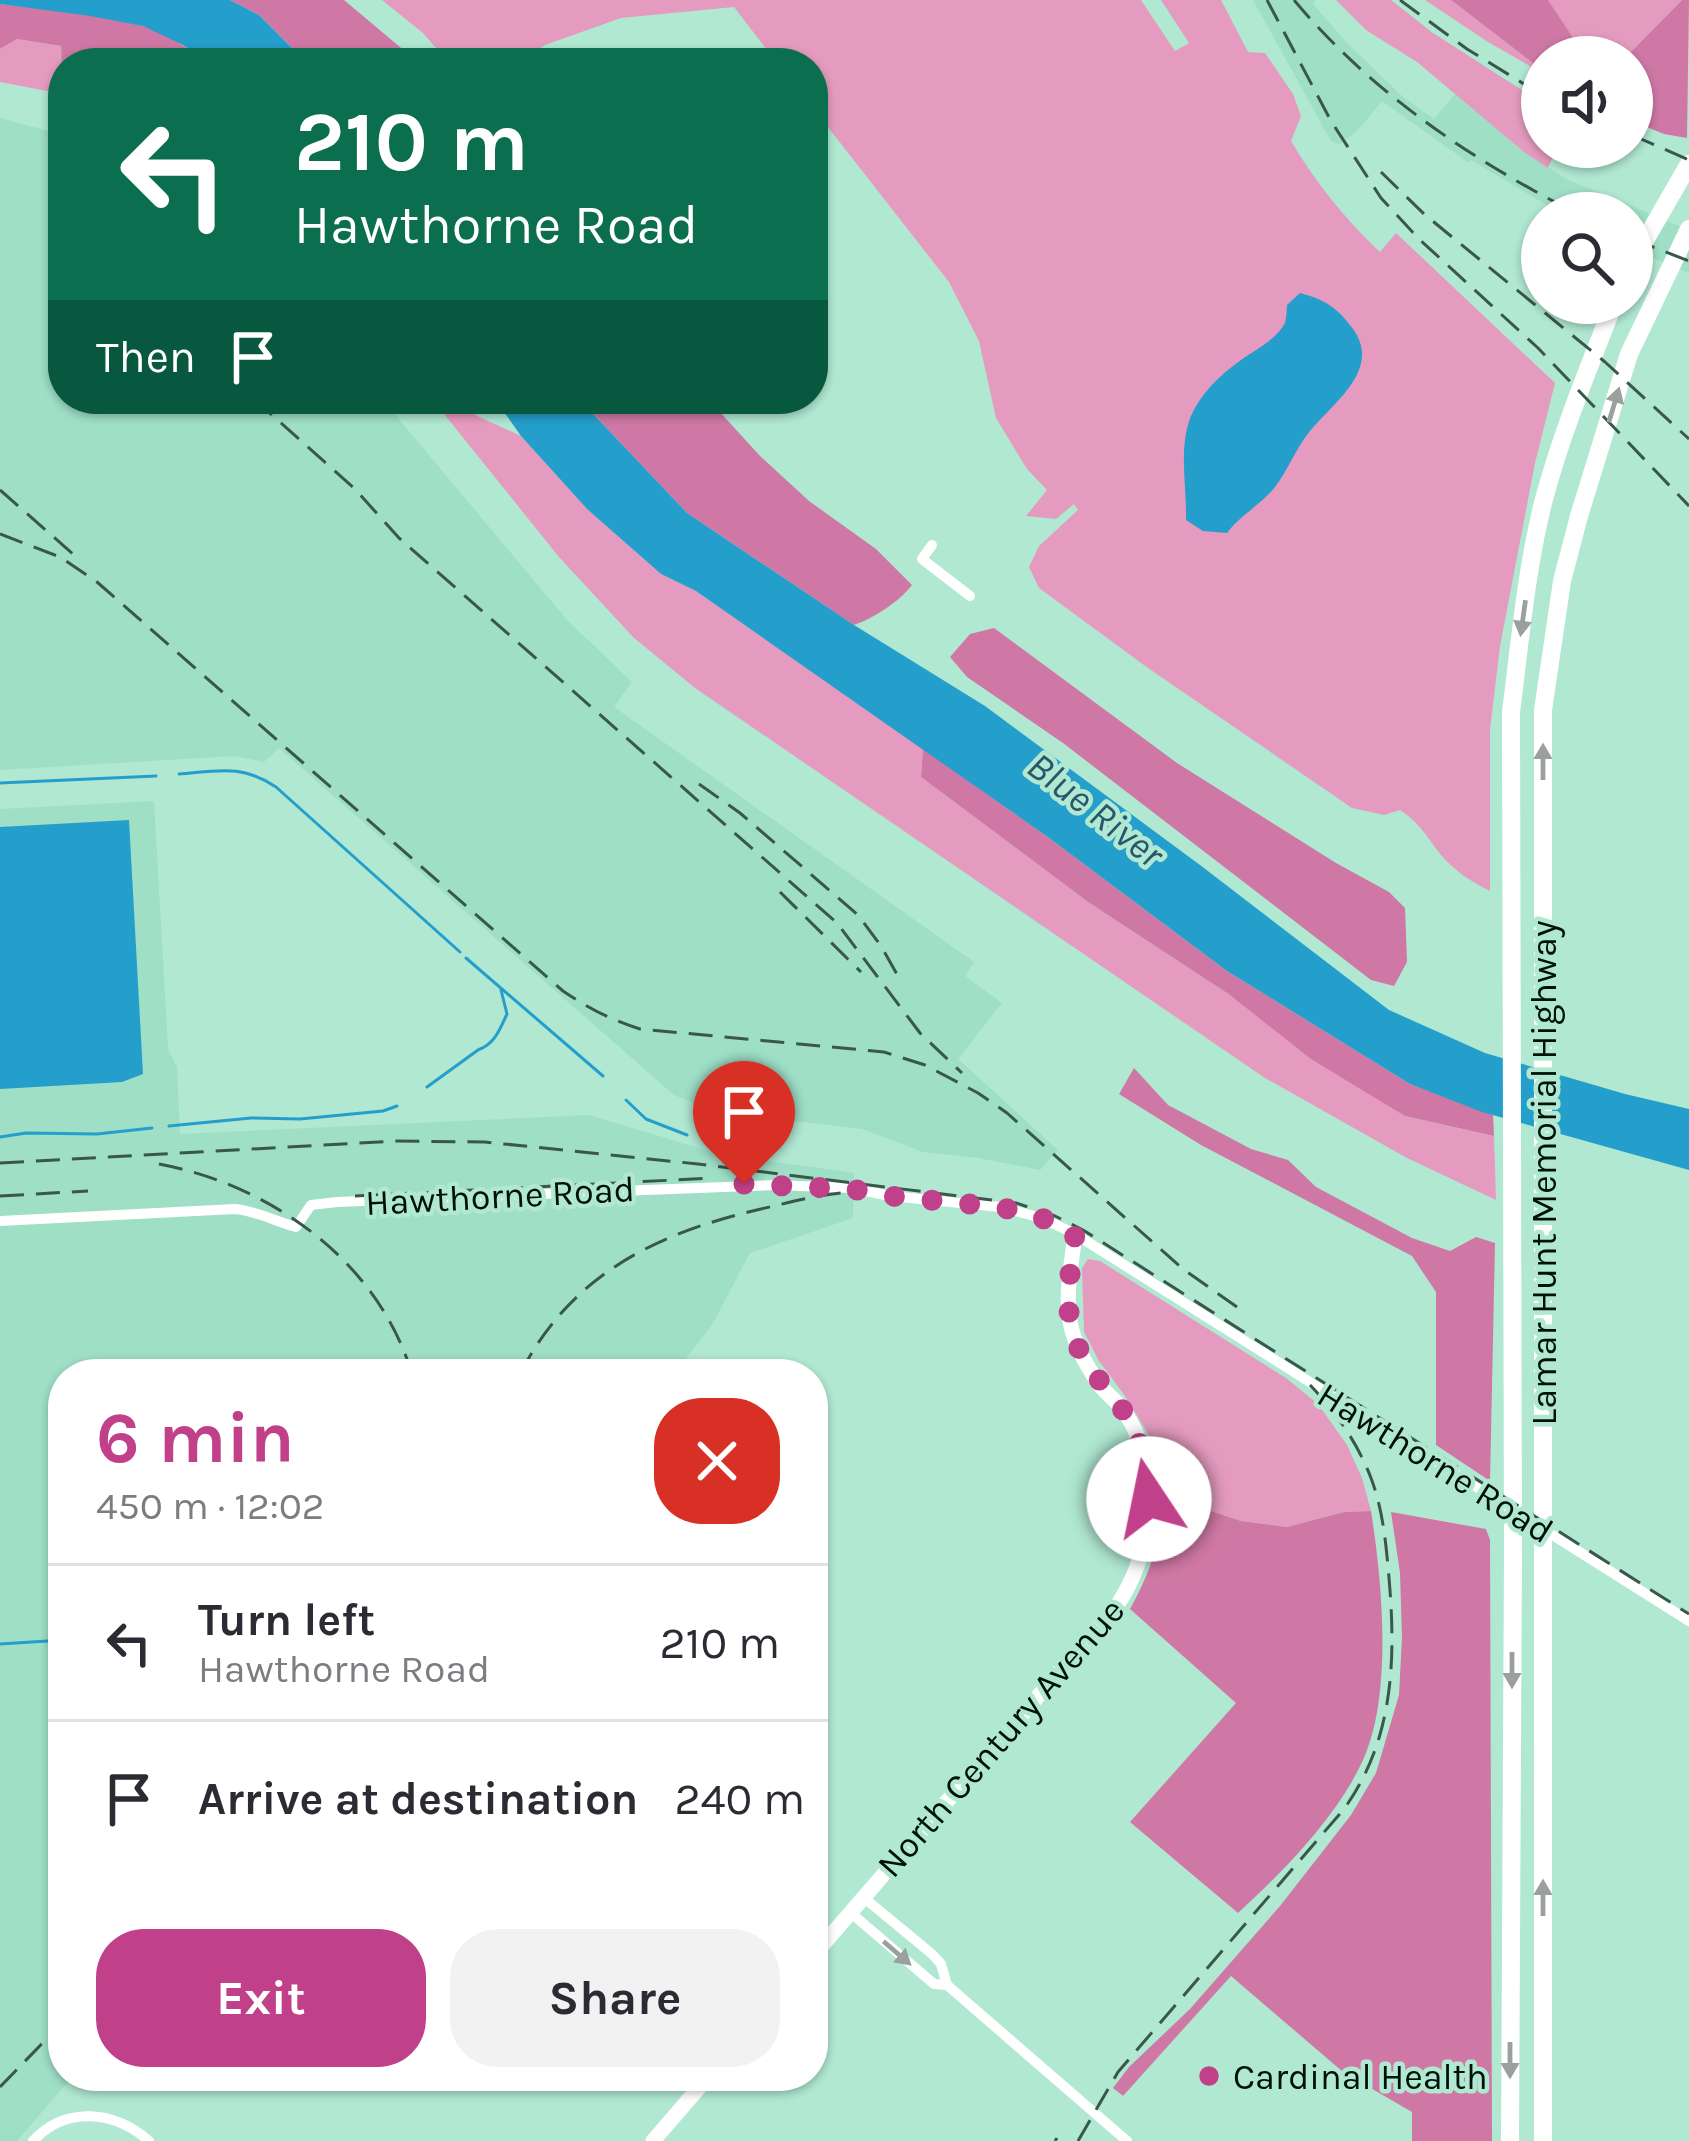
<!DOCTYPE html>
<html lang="en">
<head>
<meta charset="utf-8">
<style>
	:root { --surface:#fff; --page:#f2f2f3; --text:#2b2b33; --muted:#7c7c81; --line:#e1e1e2; --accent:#c1408a }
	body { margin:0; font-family:Karla,sans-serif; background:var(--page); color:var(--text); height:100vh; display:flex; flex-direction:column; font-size:45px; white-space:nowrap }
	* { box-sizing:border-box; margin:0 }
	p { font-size:39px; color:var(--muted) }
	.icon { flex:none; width:66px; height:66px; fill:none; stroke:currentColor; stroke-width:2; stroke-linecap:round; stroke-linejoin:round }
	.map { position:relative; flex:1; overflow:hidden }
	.side { position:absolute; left:48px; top:1359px; width:780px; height:732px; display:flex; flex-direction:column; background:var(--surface); border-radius:48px; box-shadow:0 3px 9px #0004 }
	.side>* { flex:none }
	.top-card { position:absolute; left:48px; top:48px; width:780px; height:366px; border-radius:48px; box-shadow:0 3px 9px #0004; background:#0b6e4f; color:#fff; overflow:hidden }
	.tools { position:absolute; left:1521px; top:36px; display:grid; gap:24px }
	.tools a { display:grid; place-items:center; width:132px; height:132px; border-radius:50%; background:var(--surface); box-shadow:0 3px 9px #0004; font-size:60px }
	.pin { position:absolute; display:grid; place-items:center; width:102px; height:102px; color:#fff; margin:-123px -51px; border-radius:50% 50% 50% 0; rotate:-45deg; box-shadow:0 0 12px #0007 }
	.pin .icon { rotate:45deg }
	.me { position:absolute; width:132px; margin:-66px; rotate:349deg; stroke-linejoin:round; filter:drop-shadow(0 0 9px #0008) }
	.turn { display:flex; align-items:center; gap:42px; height:252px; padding:0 48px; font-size:54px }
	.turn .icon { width:156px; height:156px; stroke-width:2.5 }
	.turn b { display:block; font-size:84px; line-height:102px }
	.then { display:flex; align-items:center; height:114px; padding:0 48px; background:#0003; gap:24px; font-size:45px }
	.round { display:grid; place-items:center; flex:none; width:126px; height:126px; border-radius:48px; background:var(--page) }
	.summary { display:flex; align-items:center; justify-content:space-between; height:204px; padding:0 48px }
	h1 { font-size:72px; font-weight:700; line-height:90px; color:var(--accent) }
	.primary-button { display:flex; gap:24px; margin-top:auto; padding:24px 48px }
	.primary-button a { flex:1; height:138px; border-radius:48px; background:var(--accent); color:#fff; font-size:48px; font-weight:700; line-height:138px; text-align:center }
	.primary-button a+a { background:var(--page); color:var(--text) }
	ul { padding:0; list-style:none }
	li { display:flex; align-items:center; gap:36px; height:156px; padding:0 48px; border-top:3px solid var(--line) }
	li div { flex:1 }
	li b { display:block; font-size:45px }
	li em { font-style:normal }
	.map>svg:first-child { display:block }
	.built { fill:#9edfc6 }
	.green { fill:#e59bbf }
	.forest { fill:#cf78a5 }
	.water { fill:#249ecb }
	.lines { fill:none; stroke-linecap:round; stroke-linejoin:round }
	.stream { stroke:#249ecb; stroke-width:3 }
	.street { stroke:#fff; stroke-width:10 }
	.secondary { stroke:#fff; stroke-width:15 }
	.highway { stroke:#fff; stroke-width:18 }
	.rail { stroke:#39574b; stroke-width:3; stroke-dasharray:24 12; stroke-linecap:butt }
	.oneway { fill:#99a09d }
	.route { stroke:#c1408a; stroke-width:21; stroke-dasharray:0 37.8 }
	.poi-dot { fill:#c1408a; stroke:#b0e8d2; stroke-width:4.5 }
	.labels { text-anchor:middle; stroke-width:9; stroke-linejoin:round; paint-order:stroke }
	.street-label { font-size:36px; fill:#00110a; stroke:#b0e8d2 }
	.poi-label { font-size:36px; fill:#00110a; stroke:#b0e8d2; text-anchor:start }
	.water-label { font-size:39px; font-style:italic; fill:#28566a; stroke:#b0e8d2 }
</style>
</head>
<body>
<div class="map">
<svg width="1689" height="2141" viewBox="0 0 1689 2141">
	<rect width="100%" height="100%" fill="#b0e8d2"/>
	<!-- built -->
	<g class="built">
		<path d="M 1253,0 L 1315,0 L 1313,4 L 1348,44 L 1403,97 L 1434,119 L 1455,94 L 1524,152 L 1566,179 L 1689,230 L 1689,273 L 1632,249 L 1632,213 L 1560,213 L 1471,160 L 1469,163 L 1382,101 L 1358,130 L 1339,145 L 1331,141 Z"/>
		<path d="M 0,118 L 63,135 L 63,399 L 382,399 L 567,620 L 632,682 L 614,707 L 974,962 L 965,976 L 1002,1003 L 958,1059 L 1058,1150 L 1040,1170 L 979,1158 L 923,1152 L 862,1129 L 712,1111 L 674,1095 L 279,748 L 264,762 L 235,756 L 0,770 Z"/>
		<path d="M 154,801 L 168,1049 L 177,1067 L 180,1134 L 589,1115 L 719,1154 L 854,1173 L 853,1218 L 750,1253 L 712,1325 L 674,1374 L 63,1374 L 63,2076 L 73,2076 L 17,2141 L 0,2141 L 0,809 Z"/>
	</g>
	<!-- green -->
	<g class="green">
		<path d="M 382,0 L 1141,0 L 1175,51 L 1189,43 L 1161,0 L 1221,0 L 1248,52 L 1265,53 L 1293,94 L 1301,116 L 1291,141 C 1316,183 1344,218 1380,252 L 1396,233 L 1555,383 L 1535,463 L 1500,646 L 1490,730 L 1490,891 C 1471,882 1455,871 1441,855 C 1426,836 1421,824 1400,810 L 1384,815 L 1352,808 L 1148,668 L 1039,588 L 1029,567 L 1039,546 L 1078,510 L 1074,504 L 1056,519 L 1026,516 L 1047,490 L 1027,469 L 996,418 L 979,341 L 949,282 L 813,108 L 813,63 L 777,63 L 734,7 L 621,18 L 545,45 L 519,63 L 449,63 L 423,33 Z"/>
		<path d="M 1336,0 L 1391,0 L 1433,33 L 1542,103 L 1542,147 L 1557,147 L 1548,168 L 1524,152 L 1417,62 L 1366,30 Z"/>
		<path d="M 1425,0 L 1451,0 L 1542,70 L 1542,73 L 1488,42 Z"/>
		<path d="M 1548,0 L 1682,0 L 1626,57 L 1577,57 L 1572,36 Z"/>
		<path d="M 17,39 L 61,46 L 63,94 L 0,82 L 0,49 Z"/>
		<path d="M 432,399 L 455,399 L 477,416 L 521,436 L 587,509 L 661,574 L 696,591 L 923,749 L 921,777 L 1088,902 L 1230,995 L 1405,1116 L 1494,1136 L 1496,1200 L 1407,1158 L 1265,1078 L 695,688 L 633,637 L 559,557 Z"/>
		<path d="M 1088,1259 L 1100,1261 L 1286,1378 L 1318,1404 L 1347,1445 L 1362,1478 L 1371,1511 L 1344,1512 L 1287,1527 L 1241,1521 L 1163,1495 L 1160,1474 L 1147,1432 L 1125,1396 L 1099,1361 L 1084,1332 L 1082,1268 Z"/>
	</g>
	<!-- forest -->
	<g class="forest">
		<path d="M 230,0 L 344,0 L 419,63 L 307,63 L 259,15 Z"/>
		<path d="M 1451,0 L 1548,0 L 1572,36 L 1578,57 L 1542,57 L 1542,70 Z"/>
		<path d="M 1682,0 L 1689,0 L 1687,138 L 1664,134 L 1632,121 L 1632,57 L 1626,57 Z"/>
		<path d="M 0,4 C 46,10 98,11 143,26 C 167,34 189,49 211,63 L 63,63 L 63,94 L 61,46 L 17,39 L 0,49 Z"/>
		<path d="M 579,399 L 708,399 L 760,456 L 809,501 L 876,549 L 912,585 C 899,602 874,618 854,625 L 687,513 Z"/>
		<path d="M 994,628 L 1177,763 L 1336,863 L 1389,892 L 1405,908 L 1407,962 L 1394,986 L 1371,980 L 1063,743 L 967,677 L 950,657 L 970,634 Z"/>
		<path d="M 923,749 L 1045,835 L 1227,971 L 1410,1084 L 1493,1115 L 1494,1136 L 1405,1116 L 1311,1059 L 1230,995 L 1088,902 L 921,777 Z"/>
		<path d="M 1134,1068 L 1168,1105 L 1251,1149 L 1288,1160 L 1316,1187 L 1412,1238 L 1450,1251 L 1476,1237 L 1495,1243 L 1490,1481 L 1436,1445 L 1436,1292 L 1412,1256 L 1201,1145 L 1119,1094 Z"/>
		<path d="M 1163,1495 L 1241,1521 L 1287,1527 L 1344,1512 L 1371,1511 C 1382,1580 1392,1688 1366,1753 C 1342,1812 1284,1871 1238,1913 L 1130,1822 L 1236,1703 L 1130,1609 C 1152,1569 1161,1541 1163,1495 Z"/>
		<path d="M 1391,1512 L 1486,1529 L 1490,1540 L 1492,2141 L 1412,2141 L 1412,2112 L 1343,2072 L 1231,1976 L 1123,2096 L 1113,2088 L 1129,2067 L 1190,2009 L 1280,1906 L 1351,1815 L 1376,1773 L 1399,1695 L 1402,1637 L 1400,1573 Z"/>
	</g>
	<!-- water -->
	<g class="water">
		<path d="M 0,0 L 230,0 L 259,15 L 307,63 L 211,63 L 183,45 L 143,26 L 90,16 L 0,4 Z"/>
		<path d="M 1300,293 C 1324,299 1338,308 1353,329 C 1382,369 1334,402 1310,431 C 1296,448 1288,470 1275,487 C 1261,505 1240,515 1227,533 L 1203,531 L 1186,520 C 1187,487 1178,448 1191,416 C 1201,393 1220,375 1241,360 C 1255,350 1276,340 1285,323 C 1286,320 1287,309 1287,305 Z"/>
		<path d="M 495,399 L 579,399 L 687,513 L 854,625 L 985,706 L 1200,865 L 1389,1010 L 1485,1053 L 1625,1094 L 1689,1109 L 1689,1170 L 1482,1112 L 1410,1084 L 1227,971 L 1045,835 L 696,591 L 661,574 L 587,509 L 521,436 Z"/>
		<path d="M 129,820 L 143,1074 L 122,1082 L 0,1089 L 0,827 Z"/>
	</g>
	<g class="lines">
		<!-- stream -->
		<g class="stream">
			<path d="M 179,774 C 218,771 242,764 276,787 L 460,952"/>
			<path d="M 0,783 L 156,776"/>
			<path d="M 466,958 L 603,1076"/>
			<path d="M 427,1087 L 478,1050 C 495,1044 500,1029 507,1014 L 501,990"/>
			<path d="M 626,1100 L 646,1119 L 687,1135"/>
			<path d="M 169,1126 L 251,1118 L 300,1119 L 383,1111 L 397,1106"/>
			<path d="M 0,1137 L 26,1133 L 97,1134 L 152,1128"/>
			<path d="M 0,1644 L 63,1640"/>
		</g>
		<!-- street -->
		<g class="street">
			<path d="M 932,545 L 922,559 L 970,596"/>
			<path d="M 0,1221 L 235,1209 C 257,1211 274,1221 296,1227 L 311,1205 L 337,1202 L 774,1185 L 852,1188 L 890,1196 L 1000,1207 L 1042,1218 L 1075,1234 L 1689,1621"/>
			<path d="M 863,1897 L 932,1954 L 941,1964 L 947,1985"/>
			<path d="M 851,1913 L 934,1984 L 947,1985 L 1127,2141"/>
			<path d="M 33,2141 C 66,2105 115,2111 149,2141"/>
		</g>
		<!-- secondary -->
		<g class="secondary">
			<path d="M 813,1956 L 1118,1604 C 1154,1549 1162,1467 1124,1411 C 1117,1401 1106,1394 1099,1384 C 1088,1368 1075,1345 1071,1326 C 1064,1297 1072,1263 1075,1234"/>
			<path d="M 653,2141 L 709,2076"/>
		</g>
		<!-- highway -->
		<g class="highway">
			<path d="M 1632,263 L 1689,164"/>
			<path d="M 1510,2141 L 1513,1553 L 1511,712 C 1520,642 1526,571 1543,503 C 1560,437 1589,367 1614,303"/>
			<path d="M 1543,2141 L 1543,710 L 1562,581 L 1579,516 L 1629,354 L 1689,229"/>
		</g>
		<!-- rail -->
		<g class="rail">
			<path d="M 1267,0 L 1331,121 L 1381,198 L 1419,239 L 1538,348 L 1689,506"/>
			<path d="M 1294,0 C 1371,92 1470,159 1576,213"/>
			<path d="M 1400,0 L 1467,49 L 1542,95"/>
			<path d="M 1632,135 L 1689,160"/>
			<path d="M 1381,172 L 1424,214 L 1605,362 L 1689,439"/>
			<path d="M 1632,239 L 1689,261"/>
			<path d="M 254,399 L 354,488 L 399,538 L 837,923 L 920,1033 L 962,1073"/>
			<path d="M 0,490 L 73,554"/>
			<path d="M 0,534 L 60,557 L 97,582 L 563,991 C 588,1008 611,1020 640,1029 L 884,1052 L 925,1065 L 978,1093 L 1007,1113 L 1183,1269 L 1237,1307"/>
			<path d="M 699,784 L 740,813 L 858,915 L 881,946 L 902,983"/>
			<path d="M 780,892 L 861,972"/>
			<path d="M 0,1163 L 396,1141 L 485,1142 L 698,1164 L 1016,1203 L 1055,1216 L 1083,1230 L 1689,1614"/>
			<path d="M 159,1164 C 271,1185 378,1261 412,1374"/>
			<path d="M 0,1196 L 88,1191"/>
			<path d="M 355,1196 L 714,1178"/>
			<path d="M 520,1374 C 571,1274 657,1233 761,1209 C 791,1202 821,1194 852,1192"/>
			<path d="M 0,2087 L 63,2022"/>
			<path d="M 1055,2141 L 1057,2138"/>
			<path d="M 1078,2141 L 1118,2072 L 1344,1809 C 1394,1740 1396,1659 1389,1578 C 1386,1543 1383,1510 1371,1478 C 1357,1442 1336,1412 1310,1385"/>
		</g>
	</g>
	<!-- one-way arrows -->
	<defs><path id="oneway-solid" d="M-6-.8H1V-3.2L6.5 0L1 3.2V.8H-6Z" transform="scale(3)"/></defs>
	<g class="oneway">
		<use href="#oneway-solid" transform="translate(1614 405) rotate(-73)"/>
		<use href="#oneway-solid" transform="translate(1523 618) rotate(98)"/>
		<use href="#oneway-solid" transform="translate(1543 762) rotate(-90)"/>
		<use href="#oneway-solid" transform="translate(1512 1670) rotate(90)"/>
		<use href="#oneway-solid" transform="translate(1543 1898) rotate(-90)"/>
		<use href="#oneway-solid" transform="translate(897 1953) rotate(41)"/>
		<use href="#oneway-solid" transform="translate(1510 2060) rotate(90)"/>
	</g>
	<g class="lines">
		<!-- route -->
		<path class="route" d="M 744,1184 L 852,1189 L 890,1196 L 1000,1207 L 1042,1218 L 1075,1234 C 1072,1264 1064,1299 1072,1329 C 1080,1362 1103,1383 1122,1409 C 1141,1434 1147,1469 1149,1499"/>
	</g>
	<!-- markers -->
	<circle class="poi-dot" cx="1209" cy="2076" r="12"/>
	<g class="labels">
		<!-- street labels -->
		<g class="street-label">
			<text transform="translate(1543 1173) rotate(-90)" y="13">Lamar Hunt Memorial Highway</text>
			<text transform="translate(500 1195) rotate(-3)" y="13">Hawthorne Road</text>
			<text transform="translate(1436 1462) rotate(32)" y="13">Hawthorne Road</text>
			<text transform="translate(1000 1737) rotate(-49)" y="13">North Century Avenue</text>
		</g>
		<!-- poi labels -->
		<g class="poi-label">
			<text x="1233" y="2089">Cardinal Health</text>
		</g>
		<!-- water labels -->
		<g class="water-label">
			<text transform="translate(1096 809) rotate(38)" y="14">Blue River</text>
		</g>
	</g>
</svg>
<div class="tools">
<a><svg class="icon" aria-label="sound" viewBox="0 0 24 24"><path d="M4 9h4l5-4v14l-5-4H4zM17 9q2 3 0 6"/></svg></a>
<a><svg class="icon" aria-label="search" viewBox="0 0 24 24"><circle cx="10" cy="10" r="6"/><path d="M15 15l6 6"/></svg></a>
</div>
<div class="pin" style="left:744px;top:1184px;background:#d93025"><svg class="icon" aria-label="arrive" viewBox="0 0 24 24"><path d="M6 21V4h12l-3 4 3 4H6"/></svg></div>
<svg class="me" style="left:1149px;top:1499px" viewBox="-20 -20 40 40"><circle r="19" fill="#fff"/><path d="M0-13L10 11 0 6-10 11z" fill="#c1408a"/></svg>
<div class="top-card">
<div class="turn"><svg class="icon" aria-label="left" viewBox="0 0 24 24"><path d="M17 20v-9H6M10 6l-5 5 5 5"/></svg><div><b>210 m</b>Hawthorne Road</div></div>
<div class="then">Then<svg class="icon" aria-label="arrive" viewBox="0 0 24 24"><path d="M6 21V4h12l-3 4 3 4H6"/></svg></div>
</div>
<section class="side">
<div class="summary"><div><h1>6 min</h1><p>450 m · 12:02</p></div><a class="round" style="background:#d93025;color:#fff"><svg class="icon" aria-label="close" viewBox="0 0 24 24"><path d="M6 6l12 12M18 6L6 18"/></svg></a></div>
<ul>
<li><svg class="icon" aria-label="left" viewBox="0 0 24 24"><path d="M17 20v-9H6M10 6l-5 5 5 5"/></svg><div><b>Turn left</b><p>Hawthorne Road</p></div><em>210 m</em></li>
<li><svg class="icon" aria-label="arrive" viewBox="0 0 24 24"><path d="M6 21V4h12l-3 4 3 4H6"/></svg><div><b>Arrive at destination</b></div><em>240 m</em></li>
</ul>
<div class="primary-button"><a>Exit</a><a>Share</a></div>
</section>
</div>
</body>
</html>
